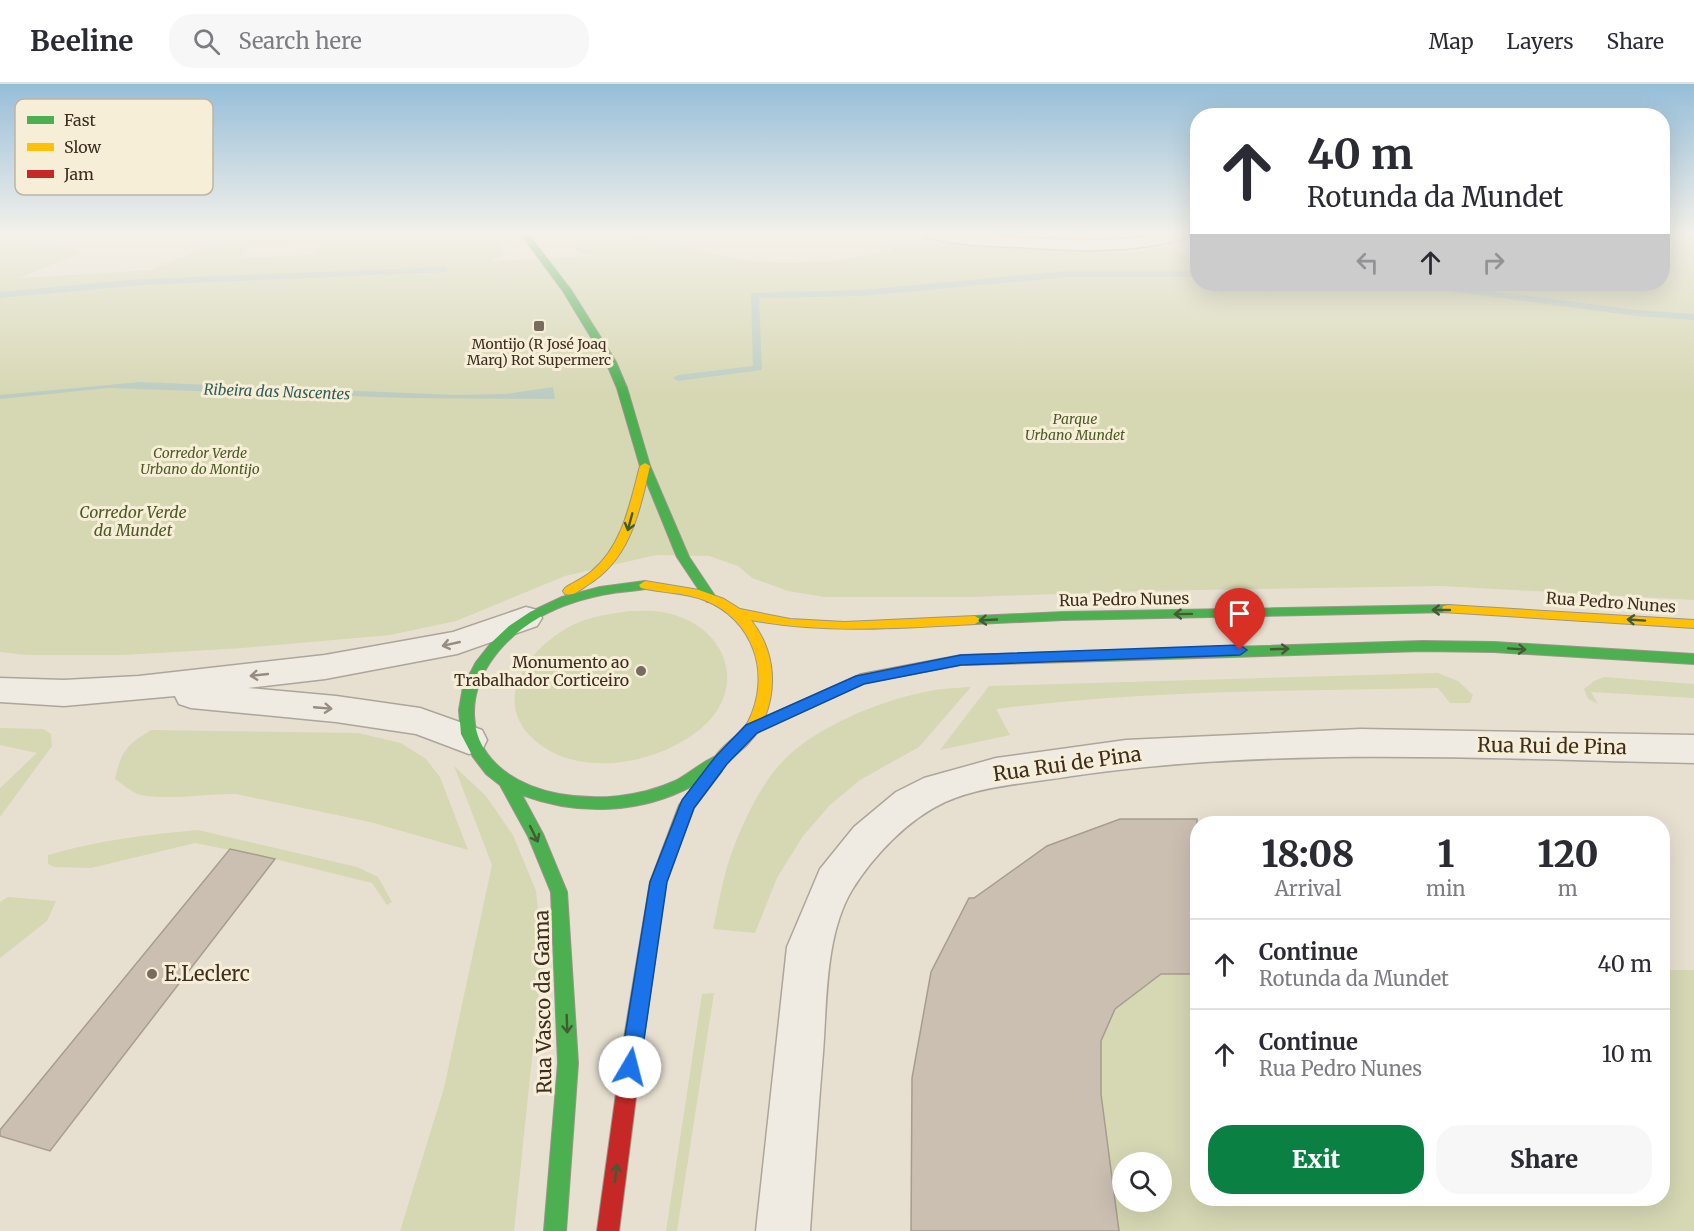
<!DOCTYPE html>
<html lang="en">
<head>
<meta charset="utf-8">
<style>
	:root { --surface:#fff; --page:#f7f7f7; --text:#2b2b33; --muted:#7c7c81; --line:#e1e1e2; --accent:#0b8043 }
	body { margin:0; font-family:Merriweather,serif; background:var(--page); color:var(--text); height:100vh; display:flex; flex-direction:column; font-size:22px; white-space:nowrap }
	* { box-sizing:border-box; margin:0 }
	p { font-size:20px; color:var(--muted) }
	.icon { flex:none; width:33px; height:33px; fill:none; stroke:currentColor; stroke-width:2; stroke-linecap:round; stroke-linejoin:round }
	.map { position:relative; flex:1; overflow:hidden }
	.drawer { position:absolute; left:1190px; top:732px; width:480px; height:390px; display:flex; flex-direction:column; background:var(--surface); border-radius:24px; box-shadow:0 6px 24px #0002 }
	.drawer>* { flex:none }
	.top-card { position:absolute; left:1190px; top:24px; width:480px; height:183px; border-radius:24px; box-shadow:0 6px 24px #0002; background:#fff; color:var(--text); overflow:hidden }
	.buttons { position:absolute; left:1112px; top:1068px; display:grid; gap:12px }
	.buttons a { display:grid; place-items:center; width:60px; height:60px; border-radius:50%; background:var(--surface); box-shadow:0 6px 24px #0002; font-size:30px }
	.pin { position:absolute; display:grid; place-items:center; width:51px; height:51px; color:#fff; margin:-62px -26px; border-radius:50% 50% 50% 0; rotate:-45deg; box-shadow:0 0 6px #0007 }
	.pin .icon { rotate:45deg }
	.me { position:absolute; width:66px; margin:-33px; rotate:8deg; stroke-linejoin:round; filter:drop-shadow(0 0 4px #0008) }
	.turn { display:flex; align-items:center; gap:21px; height:126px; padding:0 18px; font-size:27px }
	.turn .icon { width:78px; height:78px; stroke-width:2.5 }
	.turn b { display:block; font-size:42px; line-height:51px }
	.lanes { display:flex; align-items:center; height:57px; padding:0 18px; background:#0003; justify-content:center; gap:30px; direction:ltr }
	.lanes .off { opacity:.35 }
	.eta { display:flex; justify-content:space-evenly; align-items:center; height:102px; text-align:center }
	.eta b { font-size:36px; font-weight:800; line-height:42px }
	.primary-button { display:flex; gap:12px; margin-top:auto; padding:12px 18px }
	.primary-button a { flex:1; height:69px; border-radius:24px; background:var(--accent); color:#fff; font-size:24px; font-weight:800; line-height:69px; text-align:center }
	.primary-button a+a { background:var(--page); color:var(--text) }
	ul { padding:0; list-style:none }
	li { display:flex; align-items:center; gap:18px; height:90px; padding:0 18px; border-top:2px solid var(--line) }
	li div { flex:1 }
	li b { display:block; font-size:22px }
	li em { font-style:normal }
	header { display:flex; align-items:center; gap:36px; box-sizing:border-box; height:84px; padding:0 30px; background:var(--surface); border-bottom:2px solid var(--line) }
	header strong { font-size:28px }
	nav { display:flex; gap:33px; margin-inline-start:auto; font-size:21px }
	.search { width:420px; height:54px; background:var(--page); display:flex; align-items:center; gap:15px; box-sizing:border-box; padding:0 21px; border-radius:24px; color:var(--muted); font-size:22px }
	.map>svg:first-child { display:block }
	.green { fill:#d6d7b3; fill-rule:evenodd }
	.water { fill:#bcccc2 }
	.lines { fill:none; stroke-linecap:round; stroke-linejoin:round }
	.stream { fill:#bcccc2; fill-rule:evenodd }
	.building { fill:#cbbfb2; stroke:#a89c90; stroke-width:1.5 }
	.street-casing { stroke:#ada599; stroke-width:3 }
	.fast-casing { stroke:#9c958a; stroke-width:2 }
	.slow-casing { stroke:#9c958a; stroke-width:2 }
	.jam-casing { stroke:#9c958a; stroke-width:2 }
	.street { fill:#efebe3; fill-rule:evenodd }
	.fast { fill:#4caf50; fill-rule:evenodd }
	.slow { fill:#ffc107; fill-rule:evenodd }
	.jam { fill:#c62828; fill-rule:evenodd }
	.oneway { stroke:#425b31 }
	.oneway2 { stroke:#968c82 }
	.route { fill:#1a73e8; stroke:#114b97; stroke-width:1.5 }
	.poi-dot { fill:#786c5e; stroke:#f7eed8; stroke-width:2 }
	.labels { text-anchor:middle; stroke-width:6; stroke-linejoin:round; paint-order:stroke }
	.far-poi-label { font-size:14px; fill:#3d2e20; stroke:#f7eed8 }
	.far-park-label { font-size:14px; font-style:italic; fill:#4d5a26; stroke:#f7eed8 }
	.far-water-label { font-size:15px; font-style:italic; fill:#2f5d5a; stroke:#f7eed8 }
	.park-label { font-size:16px; font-style:italic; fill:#4d5a26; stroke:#f7eed8 }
	.street-label { font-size:16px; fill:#3d2e20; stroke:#f7eed8 }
	.poi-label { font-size:16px; fill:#3d2e20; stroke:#f7eed8; text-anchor:end }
	.near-street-label { font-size:20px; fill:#3d2e20; stroke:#f7eed8 }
	.near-poi-label { font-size:20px; fill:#3d2e20; stroke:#f7eed8; text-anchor:start }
	.key { fill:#f7eed8; stroke:#bfb4a1; stroke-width:1.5 }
	.key-label { font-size:16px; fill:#3d2e20 }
</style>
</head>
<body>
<header>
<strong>Beeline</strong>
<div class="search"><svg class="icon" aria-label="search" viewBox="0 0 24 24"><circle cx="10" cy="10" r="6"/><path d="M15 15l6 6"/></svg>Search here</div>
<nav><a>Map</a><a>Layers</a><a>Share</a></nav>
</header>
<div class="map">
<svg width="1694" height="1147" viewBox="0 0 1694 1147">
	<rect width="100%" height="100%" fill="#e7e0d1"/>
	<!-- green -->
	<g class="green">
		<path d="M 0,150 L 23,150 L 82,169 L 19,194 L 150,186 L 238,150 L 492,150 L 505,170 L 491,177 L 591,172 L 578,168 L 575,164 L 577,150 C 595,150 614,148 632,151 C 668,156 703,169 739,175 C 792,183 843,178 894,166 L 881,160 L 899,157 L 1107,169 L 1144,167 L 1167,162 L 1189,174 L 1197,172 L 1197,200 L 1662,200 L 1662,150 L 1694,150 L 1694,516 L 1442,502 L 1140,507 L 972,513 L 824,513 L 788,507 L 752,494 L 738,482 L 709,472 L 656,471 L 565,492 L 456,537 L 390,551 L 243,564 L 124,571 L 27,571 L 0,568 ZM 320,159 L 312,171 L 241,174 L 250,161 Z"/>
		<path d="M 630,527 C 641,527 652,526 662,528 C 726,539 752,604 698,647 C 673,666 644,676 614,679 C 593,680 570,678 552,668 C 489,634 514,576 565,545 C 585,533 608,530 630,527 Z"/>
		<path d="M 1438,589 L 1458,597 L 1473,611 L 1470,619 L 1450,619 L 1438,604 C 1290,607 1143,606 996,625 L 1010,651 L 940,666 L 989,602 Z"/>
		<path d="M 1604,593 L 1694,600 L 1694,614 L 1591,608 L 1598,620 L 1588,615 L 1584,605 L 1594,597 Z"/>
		<path d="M 971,603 L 919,663 L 860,696 L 830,721 L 803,752 L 777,794 L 755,849 L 713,845 C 719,819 723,790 733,765 C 744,736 761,700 783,677 C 815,643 883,615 930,607 C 943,604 957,604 971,603 Z"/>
		<path d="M 0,644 L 43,645 L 51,650 L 52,662 L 0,733 L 0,704 L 37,669 L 0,661 Z"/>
		<path d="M 151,646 L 358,649 L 401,659 L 426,675 L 440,693 L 468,766 L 370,738 L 236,710 C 210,709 155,718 135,709 C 128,705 122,700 115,695 C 121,668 126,661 151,646 Z"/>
		<path d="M 454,682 L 486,712 L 513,751 L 536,807 L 543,868 L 514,1147 L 400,1147 L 444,1004 L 492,781 Z"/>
		<path d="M 198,746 L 357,783 L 378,793 L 392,818 L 387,821 L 372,799 L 275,775 L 195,759 L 91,784 L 54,783 L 48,780 L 48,771 C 96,757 148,750 198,746 Z"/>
		<path d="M 8,813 L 56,817 L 47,837 L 0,874 L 0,818 Z"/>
		<path d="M 1662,886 L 1694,886 L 1694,1147 L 1119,1147 L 1101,1010 L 1101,957 L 1115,925 L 1161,890 L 1197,890 L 1197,1114 L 1662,1114 ZM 1122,1078 L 1161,1078 L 1161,1118 L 1122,1118 Z"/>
		<path d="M 714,909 L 677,1147 L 666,1147 L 702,910 Z"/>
	</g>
	<!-- water -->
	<path class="water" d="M 140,298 L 456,311 L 506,310 L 553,303 L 555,315 L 408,314 L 109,304 L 0,315 L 0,311 Z"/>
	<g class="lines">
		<!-- stream -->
		<g class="stream">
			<path d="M 444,183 L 447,184 L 447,188 L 142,201 L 0,214 L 0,208 L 142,195 Z"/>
			<path d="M 1066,187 L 1197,187 L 1197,193 L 1066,193 L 862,212 L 759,214 L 762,286 L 678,297 L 673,294 L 678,291 L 753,282 L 751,209 L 862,206 Z"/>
			<path d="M 1416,200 L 1436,200 L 1637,226 L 1694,230 L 1694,236 L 1637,232 L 1420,203 Z"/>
		</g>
	</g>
	<!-- building -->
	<g class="building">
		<path d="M 1120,735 L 1197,735 L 1197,890 L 1161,890 L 1115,925 L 1101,957 L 1101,1010 L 1119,1147 L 911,1147 L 912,994 L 931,888 L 969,814 L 974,814 L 1047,762 Z"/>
		<path d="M 230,765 L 275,775 L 50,1067 L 0,1052 L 0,1046 Z"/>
	</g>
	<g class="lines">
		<defs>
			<g id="street">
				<path d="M 925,150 C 982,150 1039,156 1097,156 C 1128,156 1158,150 1189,150 L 1186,154 C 1131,170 1077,167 1020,163 C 990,162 958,161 928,154 Z"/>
				<path d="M 526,523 L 537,526 L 542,534 L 537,542 L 457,570 L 325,595 L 248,604 L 336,612 L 420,624 L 482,646 L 487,656 L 482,666 L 469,670 L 416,650 L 336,638 L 191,624 L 179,620 L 175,612 L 64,622 L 0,618 L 0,594 L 64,596 L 139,592 L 325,571 L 453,548 Z"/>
				<path d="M 1360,645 L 1694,651 L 1694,679 C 1489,675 1275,662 1072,692 C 1030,699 984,701 945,718 C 908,735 873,772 852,806 C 825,851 827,917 823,969 C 818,1028 814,1088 810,1147 L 756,1147 L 787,863 L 820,785 L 854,743 L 896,708 L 924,694 L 996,674 L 1126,656 Z"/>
			</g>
			<g id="fast">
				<path d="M 521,150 L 528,150 L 571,206 L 616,278 L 627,304 L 650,382 L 689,473 L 717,515 L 715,518 L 707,518 L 677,473 L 640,382 L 617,304 L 606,278 L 563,207 Z"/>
				<path d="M 645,497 L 651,501 L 649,504 C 638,507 625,507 613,509 C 588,513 563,520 540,533 C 451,584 447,688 559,710 C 597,717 640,713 675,697 C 688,691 715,667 726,671 L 728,675 L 720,684 L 722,687 L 719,691 L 694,724 L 666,798 L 642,966 L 639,973 L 632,976 L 625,973 L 622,966 L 650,798 L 679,721 L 694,701 C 641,730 578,732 522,711 L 543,750 L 567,808 L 578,979 L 566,1147 L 544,1147 L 558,979 L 551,808 L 528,752 L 500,701 L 486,690 L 473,673 L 461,650 L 459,626 L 463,603 L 476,578 L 491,559 L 509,542 L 530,528 L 562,513 L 600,503 Z"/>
				<path d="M 1448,521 L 1453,522 L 1454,525 L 1453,528 L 1063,536 L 975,540 L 969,536 L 975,532 L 1063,528 Z"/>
				<path d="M 1422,557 L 1494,558 L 1694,570 L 1694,580 L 1494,568 L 1422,567 L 1068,578 L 1061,573 L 1068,568 Z"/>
			</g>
			<g id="slow">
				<path d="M 645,379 L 650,382 C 639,429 630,476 586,502 C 579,507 573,512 565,510 L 563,507 L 565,504 C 574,498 584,494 592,487 C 623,461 630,419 640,382 Z"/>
				<path d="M 645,497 L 699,506 L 724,515 L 740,525 L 790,535 L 845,538 L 975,532 L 981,536 L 975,540 C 900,544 826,550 751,536 C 773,564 778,599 765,633 L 861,590 L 961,571 L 1068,568 L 1075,573 L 1068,578 L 961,581 L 864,599 L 757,649 L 746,662 L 726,679 L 721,681 L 716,679 L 714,675 C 721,660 740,653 748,638 C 772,591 754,535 704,516 C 683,508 662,509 641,504 L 639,501 Z"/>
				<path d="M 1448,521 L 1694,536 L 1694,544 L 1443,528 L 1442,525 L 1443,522 Z"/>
			</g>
			<path id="jam" d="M 632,956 L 639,959 L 642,966 L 619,1147 L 597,1147 L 622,966 L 625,959 Z"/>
		</defs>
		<!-- street casing -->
		<use href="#street" class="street-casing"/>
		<!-- fast casing -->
		<use href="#fast" class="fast-casing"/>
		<!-- slow casing -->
		<use href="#slow" class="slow-casing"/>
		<!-- jam casing -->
		<use href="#jam" class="jam-casing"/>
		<!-- street -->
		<use href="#street" class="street"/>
		<!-- fast -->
		<use href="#fast" class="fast"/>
		<!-- slow -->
		<use href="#slow" class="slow"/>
		<!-- jam -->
		<use href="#jam" class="jam"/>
	</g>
	<!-- one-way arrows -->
	<defs><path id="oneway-shaft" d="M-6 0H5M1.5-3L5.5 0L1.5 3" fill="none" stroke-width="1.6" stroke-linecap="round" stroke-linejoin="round" transform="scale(1.5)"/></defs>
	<g class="oneway">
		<use href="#oneway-shaft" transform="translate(630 438) rotate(105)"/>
		<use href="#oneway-shaft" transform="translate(1441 526) rotate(180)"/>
		<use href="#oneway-shaft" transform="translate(1183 530) rotate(179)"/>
		<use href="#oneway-shaft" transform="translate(988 536) rotate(177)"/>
		<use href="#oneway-shaft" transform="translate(1636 536) rotate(-176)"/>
		<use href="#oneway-shaft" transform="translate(1280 565) rotate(-2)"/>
		<use href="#oneway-shaft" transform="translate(1517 565) rotate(4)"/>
		<use href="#oneway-shaft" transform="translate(534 750) rotate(64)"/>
		<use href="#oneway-shaft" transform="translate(567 940) rotate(88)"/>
		<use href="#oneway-shaft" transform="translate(616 1089) rotate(-82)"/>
	</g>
	<g class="oneway2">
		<use href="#oneway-shaft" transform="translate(451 560) rotate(167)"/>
		<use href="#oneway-shaft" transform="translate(259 591) rotate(174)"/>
		<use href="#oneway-shaft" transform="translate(323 624) rotate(5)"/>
	</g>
	<!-- sky -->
	<linearGradient id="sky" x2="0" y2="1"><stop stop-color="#96bed9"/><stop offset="0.48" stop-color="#f4f1ea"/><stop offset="1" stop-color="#f4f1ea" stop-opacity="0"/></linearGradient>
	<rect width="1694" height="311" fill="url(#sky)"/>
	<!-- route -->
	<path class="route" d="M 1240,561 L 1247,566 L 1240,571 L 961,581 L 864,600 L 757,649 L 727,680 L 694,724 L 667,798 L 640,983 L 637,990 L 630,992 L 623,990 L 620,983 L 650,798 L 682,716 L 716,672 L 746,641 L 856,592 L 961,571 Z"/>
	<!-- markers -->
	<g class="poi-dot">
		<rect x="533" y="236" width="12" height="12" rx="3"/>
		<circle cx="641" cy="587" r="6"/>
		<circle cx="152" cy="890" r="6"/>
	</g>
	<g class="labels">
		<!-- far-poi labels -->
		<g class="far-poi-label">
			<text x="539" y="265">Montijo (R José Joaq<tspan x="539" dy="16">Marq) Rot Supermerc</tspan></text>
		</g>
		<!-- far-park labels -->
		<g class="far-park-label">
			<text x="1075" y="340">Parque<tspan x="1075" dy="16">Urbano Mundet</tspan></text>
			<text x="200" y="374">Corredor Verde<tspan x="200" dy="16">Urbano do Montijo</tspan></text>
		</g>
		<!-- far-water labels -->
		<g class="far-water-label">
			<text transform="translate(277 308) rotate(2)" y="5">Ribeira das Nascentes</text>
		</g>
		<!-- park labels -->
		<g class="park-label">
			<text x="133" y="434">Corredor Verde<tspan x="133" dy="18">da Mundet</tspan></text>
		</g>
		<!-- street labels -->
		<g class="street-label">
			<text transform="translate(1124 515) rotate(-1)" y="6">Rua Pedro Nunes</text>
			<text transform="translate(1611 518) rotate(4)" y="6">Rua Pedro Nunes</text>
		</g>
		<!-- poi labels -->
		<g class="poi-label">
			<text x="629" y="584">Monumento ao<tspan x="629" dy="18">Trabalhador Corticeiro</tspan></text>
		</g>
		<!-- near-street labels -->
		<g class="near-street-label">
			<text transform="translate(1552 662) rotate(1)" y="7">Rua Rui de Pina</text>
			<text transform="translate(1067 680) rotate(-8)" y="7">Rua Rui de Pina</text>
			<text transform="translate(543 918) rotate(-91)" y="7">Rua Vasco da Gama</text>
		</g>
		<!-- near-poi labels -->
		<g class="near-poi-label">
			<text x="164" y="897">E.Leclerc</text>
		</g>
	</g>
	<!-- legend -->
	<rect x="15" y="15" width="198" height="96" rx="9" class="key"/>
	<rect x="27" y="32" width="27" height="8" fill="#4caf50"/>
	<rect x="27" y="59" width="27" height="8" fill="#ffc107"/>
	<rect x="27" y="86" width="27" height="8" fill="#c62828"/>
	<g class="key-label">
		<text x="64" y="42">Fast</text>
		<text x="64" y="69">Slow</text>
		<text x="64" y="96">Jam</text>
	</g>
</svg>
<div class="buttons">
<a><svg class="icon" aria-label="search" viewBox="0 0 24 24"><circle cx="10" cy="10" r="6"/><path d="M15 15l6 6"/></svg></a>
</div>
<div class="pin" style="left:1240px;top:566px;background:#d93025"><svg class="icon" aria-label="arrive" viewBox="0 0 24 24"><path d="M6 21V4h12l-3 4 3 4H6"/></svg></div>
<svg class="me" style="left:630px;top:983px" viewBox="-20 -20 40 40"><circle r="19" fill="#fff"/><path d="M0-13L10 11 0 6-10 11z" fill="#1a73e8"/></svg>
<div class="top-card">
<div class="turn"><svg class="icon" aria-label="ahead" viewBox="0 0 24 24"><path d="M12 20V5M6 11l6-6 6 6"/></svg><div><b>40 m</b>Rotunda da Mundet</div></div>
<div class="lanes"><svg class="icon off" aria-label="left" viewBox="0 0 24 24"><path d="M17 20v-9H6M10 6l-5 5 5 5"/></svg><svg class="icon" aria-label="ahead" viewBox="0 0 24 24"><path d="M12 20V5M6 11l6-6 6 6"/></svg><svg class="icon off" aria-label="right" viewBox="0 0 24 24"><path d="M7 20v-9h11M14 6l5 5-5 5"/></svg></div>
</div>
<section class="drawer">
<div class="eta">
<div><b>18:08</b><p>Arrival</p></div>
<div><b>1</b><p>min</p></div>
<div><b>120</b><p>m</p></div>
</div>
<ul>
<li><svg class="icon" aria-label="ahead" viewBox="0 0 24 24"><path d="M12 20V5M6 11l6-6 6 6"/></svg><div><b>Continue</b><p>Rotunda da Mundet</p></div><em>40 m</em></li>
<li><svg class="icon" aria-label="ahead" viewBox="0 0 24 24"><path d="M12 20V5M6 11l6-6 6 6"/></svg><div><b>Continue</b><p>Rua Pedro Nunes</p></div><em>10 m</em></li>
</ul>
<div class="primary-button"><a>Exit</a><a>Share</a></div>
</section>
</div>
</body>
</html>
